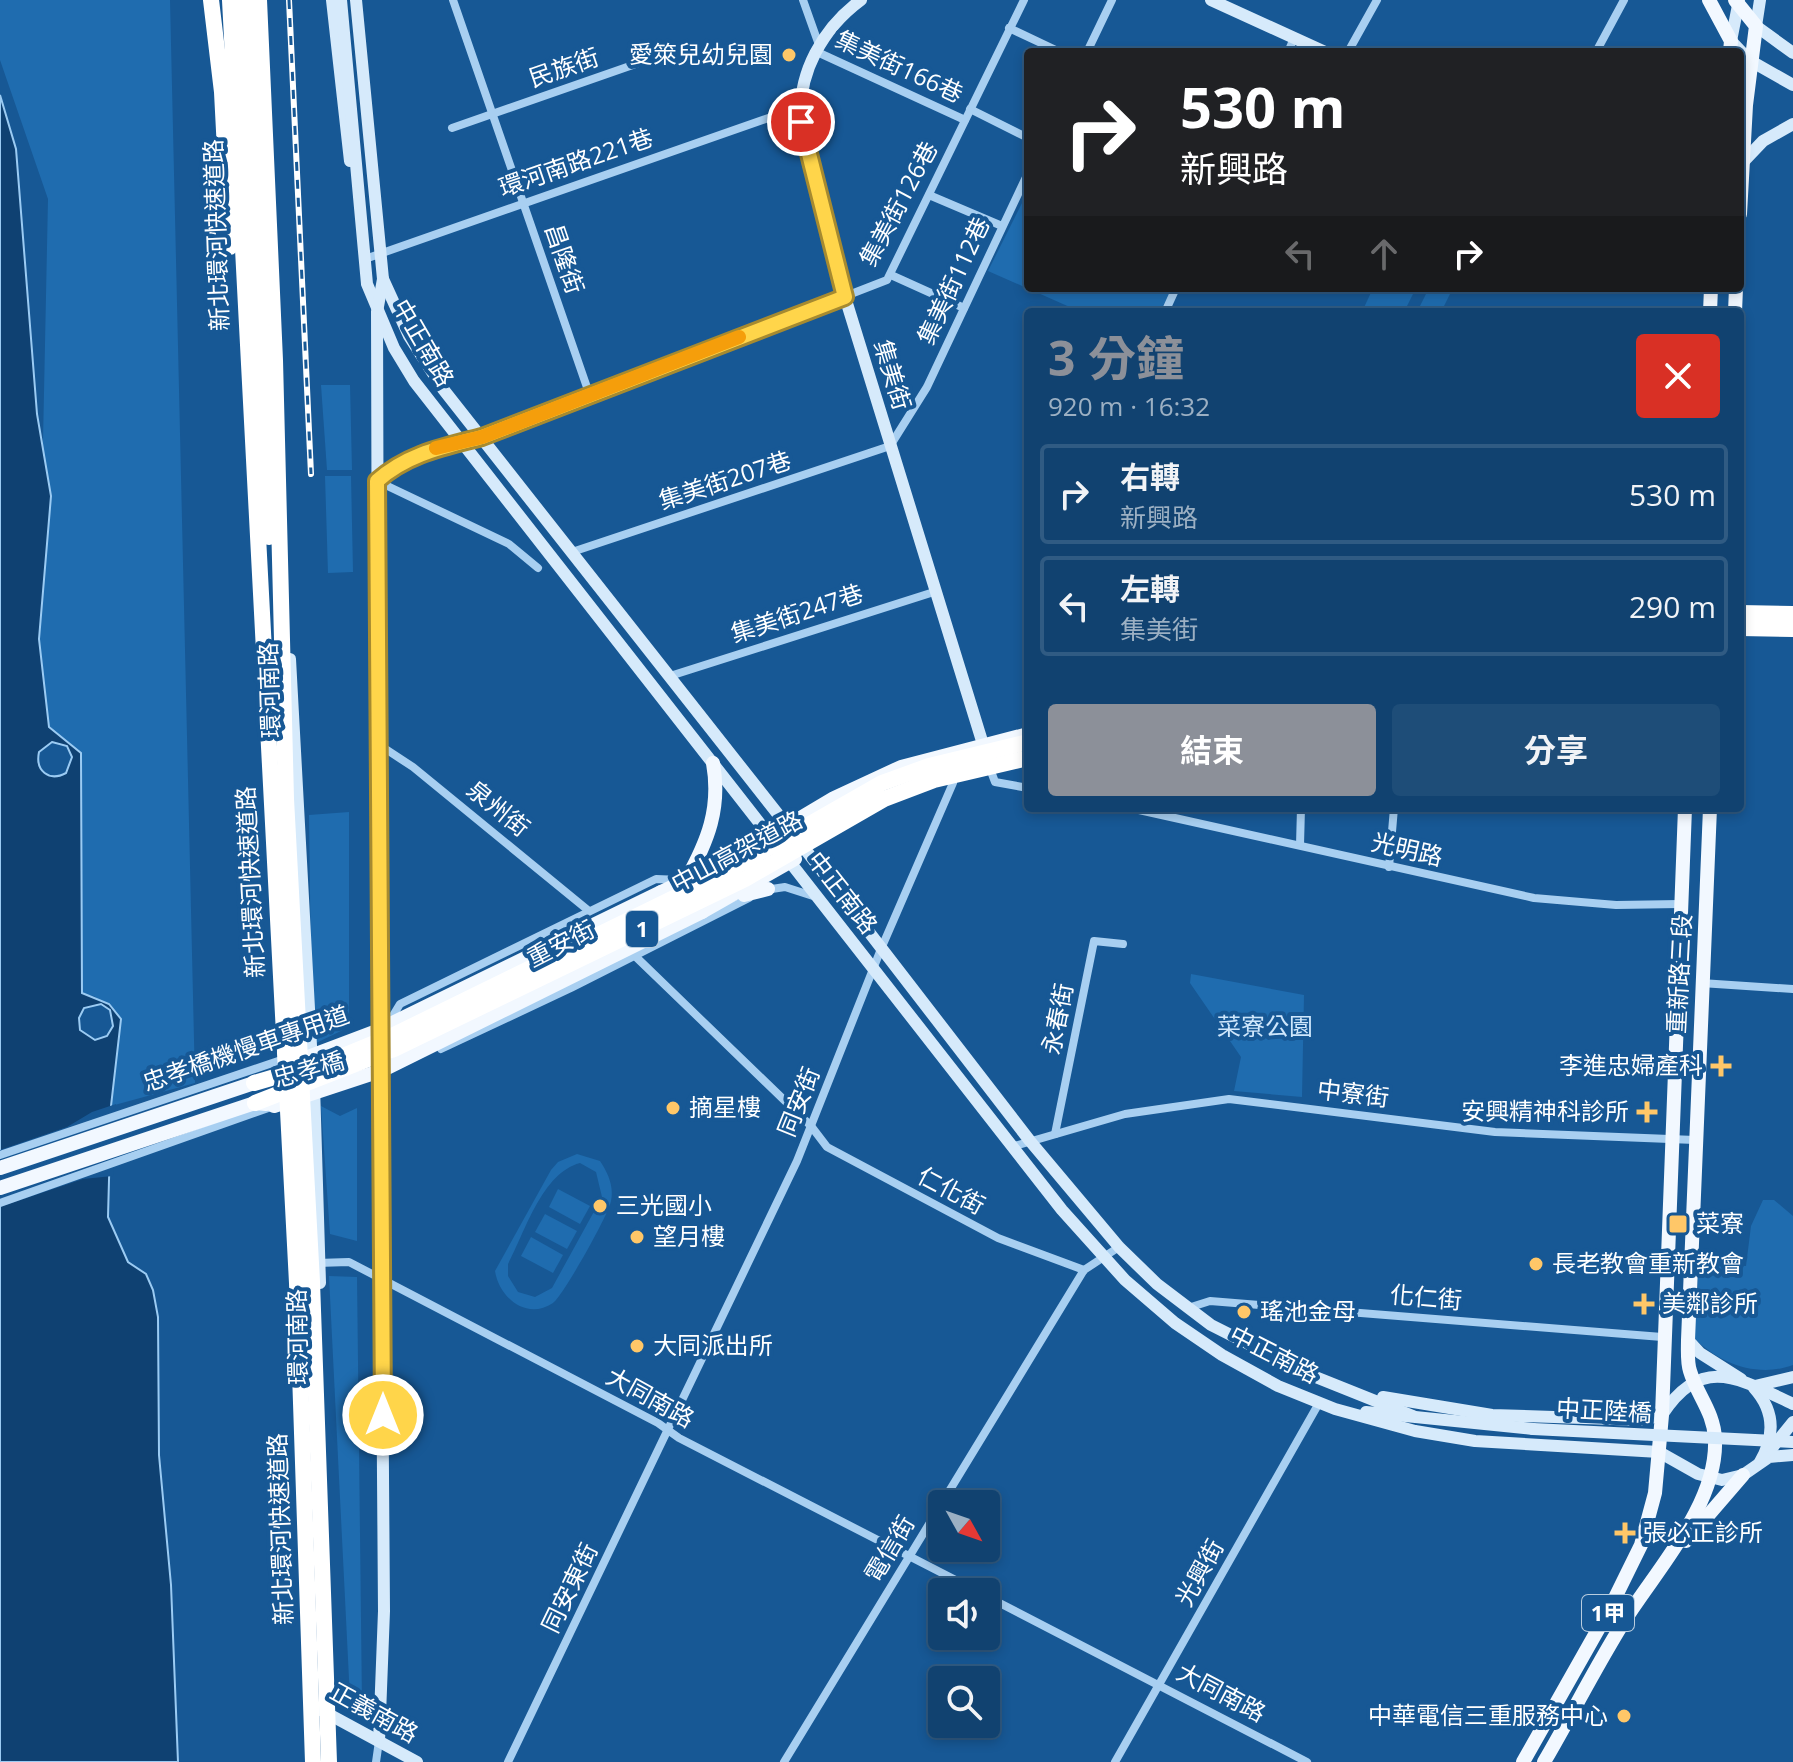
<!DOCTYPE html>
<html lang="zh-TW">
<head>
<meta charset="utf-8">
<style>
	:root { --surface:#114270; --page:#1e4d78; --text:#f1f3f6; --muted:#9cb0c3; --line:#305b83; --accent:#8c9099 }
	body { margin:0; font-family:"Open Sans","Noto Sans TC",sans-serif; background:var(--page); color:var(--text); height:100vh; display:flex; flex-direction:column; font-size:30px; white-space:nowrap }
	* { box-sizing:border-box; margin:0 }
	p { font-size:26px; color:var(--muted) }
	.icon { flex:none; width:44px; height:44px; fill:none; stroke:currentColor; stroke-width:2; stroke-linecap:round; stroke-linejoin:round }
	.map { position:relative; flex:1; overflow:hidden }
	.sheet { position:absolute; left:1024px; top:308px; width:720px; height:504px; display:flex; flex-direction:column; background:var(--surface); border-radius:8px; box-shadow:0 4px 12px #0003,0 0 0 2px var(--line) }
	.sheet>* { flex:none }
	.banner { position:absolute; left:1024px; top:48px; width:720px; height:244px; border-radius:8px; box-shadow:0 4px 12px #0003,0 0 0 2px var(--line); background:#202124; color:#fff; overflow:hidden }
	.needle { width:52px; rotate:130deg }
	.controls { position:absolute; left:928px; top:1490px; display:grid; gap:16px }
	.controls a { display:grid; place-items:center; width:72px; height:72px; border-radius:8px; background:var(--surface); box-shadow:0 4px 12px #0003,0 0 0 2px var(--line); font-size:40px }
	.pin { position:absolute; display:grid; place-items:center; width:68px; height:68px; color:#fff; margin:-34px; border:4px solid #fff; border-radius:50%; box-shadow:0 2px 8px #0007 }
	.me { position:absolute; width:88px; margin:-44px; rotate:0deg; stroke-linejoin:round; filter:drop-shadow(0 0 6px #0008) }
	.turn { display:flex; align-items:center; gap:28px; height:168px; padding:0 24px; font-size:36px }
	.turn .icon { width:104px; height:104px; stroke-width:2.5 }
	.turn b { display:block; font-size:56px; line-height:68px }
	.lanes { display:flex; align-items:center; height:76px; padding:0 24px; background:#0003; justify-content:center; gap:40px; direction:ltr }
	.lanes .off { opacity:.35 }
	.round { display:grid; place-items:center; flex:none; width:84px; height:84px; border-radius:8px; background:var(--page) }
	.head { display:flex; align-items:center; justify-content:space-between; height:136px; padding:0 24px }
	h1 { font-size:48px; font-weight:700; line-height:60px; color:var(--accent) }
	.button { display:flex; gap:16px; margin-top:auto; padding:16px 24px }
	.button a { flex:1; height:92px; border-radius:8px; background:var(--accent); color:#fff; font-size:32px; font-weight:700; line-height:92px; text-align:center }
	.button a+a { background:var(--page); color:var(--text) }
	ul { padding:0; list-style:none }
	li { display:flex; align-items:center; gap:24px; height:100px; margin:0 16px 12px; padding:0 8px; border:4px solid var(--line); border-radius:8px }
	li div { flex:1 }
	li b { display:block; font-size:30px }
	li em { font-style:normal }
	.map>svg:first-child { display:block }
	.green { fill:#1f6caf; fill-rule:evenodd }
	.water { fill:#0f4172; stroke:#9bcbf3; stroke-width:2; fill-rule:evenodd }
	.pier { fill:#175895 }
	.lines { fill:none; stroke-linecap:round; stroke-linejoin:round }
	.street { stroke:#a8cff1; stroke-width:8 }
	.secondary { stroke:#d6eafb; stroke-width:12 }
	.primary { stroke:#f2f8ff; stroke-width:14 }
	.highway { stroke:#fff; stroke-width:16 }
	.rail-casing { stroke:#fff; stroke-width:6 }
	.rail { stroke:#175895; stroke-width:3; stroke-dasharray:9; stroke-linecap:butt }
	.street-bridge { stroke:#a8cff1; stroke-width:8 }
	.secondary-bridge { stroke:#d6eafb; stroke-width:12 }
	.primary-bridge { stroke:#f2f8ff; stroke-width:14 }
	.highway-bridge { stroke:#fff; stroke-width:16 }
	.route-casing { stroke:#a68a30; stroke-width:20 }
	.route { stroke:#ffd54a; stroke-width:14 }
	.slow { stroke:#f59e0b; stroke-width:14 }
	.poi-dot { fill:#ffc768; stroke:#175895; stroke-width:3 }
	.labels { text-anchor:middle; stroke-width:8; stroke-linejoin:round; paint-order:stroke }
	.shield { fill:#175895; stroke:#b9cddf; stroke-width:2 }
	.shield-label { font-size:22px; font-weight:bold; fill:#fff }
	.poi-label { font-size:24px; fill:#fff; stroke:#175895; text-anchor:start }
	.street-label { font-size:24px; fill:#fff; stroke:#175895 }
	.park-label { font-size:24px; fill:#cfe7fc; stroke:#175895 }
</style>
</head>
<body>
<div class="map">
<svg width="1793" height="1762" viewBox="0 0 1793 1762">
	<rect width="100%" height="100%" fill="#175895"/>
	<!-- green -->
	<g class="green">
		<path d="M 0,0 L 170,0 L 195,1083 L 111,1106 L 121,1019 L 94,996 L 82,994 L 81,753 L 49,727 L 38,683 L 48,199 L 0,60 Z"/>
		<path d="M 1028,191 L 1028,288 L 1174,288 L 1159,312 L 1081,312 L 988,271 Z"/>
		<path d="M 1373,288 L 1416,288 L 1404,312 L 1362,312 Z"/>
		<path d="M 1429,288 L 1453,288 L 1441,312 L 1417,312 Z"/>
		<path d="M 321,385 L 350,385 L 352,470 L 327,470 Z"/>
		<path d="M 325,476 L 351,476 L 353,572 L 328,573 Z"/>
		<path d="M 349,812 L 349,1027 L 312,1045 L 309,815 Z"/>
		<path d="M 1191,974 L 1304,995 L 1302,1097 L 1234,1091 L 1241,1057 L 1190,983 Z"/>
		<path d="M 321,1106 L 340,1116 L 357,1108 L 357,1241 L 330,1234 Z"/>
		<path d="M 577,1154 L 600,1161 C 608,1173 614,1186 611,1201 C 609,1214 563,1296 553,1303 C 526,1321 499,1297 495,1271 L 551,1170 L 558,1162 ZM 580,1163 L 596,1172 L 602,1197 L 552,1288 L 535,1297 L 518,1292 L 508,1276 L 508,1264 C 525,1232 542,1173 580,1163 Z"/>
		<path d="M 558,1189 L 590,1206 L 580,1224 L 549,1207 Z"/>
		<path d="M 1763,1200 L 1774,1200 L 1793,1216 L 1793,1365 C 1758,1378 1720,1364 1694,1338 L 1699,1265 L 1746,1266 L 1751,1226 Z"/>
		<path d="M 545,1214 L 577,1231 L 567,1249 L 535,1232 Z"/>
		<path d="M 531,1237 L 563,1255 L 553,1273 L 521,1256 Z"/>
		<path d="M 329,1276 L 357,1277 L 362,1706 L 350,1699 Z"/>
	</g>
	<!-- water -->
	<path class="water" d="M 0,95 L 16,149 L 37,414 L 51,496 L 39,639 L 49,727 L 81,753 L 82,993 L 109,1004 L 121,1019 L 111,1106 L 108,1217 L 128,1262 L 146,1274 L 153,1290 L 158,1317 L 159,1455 L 171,1585 L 178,1762 L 0,1762 ZM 52,742 L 67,746 L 72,757 L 66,773 C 49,782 35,771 39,752 ZM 101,1004 L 110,1010 L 113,1026 L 107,1036 L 95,1040 L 80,1030 L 79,1018 L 84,1008 Z"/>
	<!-- pier -->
	<path class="pier" d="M 116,1104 L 113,1176 L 83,1179 L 0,1207 L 0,1150 L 67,1127 L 92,1112 Z"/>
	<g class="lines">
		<!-- street -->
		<g class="street">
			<path d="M 453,0 L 590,396"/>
			<path d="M 803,0 L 819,45"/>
			<path d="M 1009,28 L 1060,52"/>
			<path d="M 815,51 L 965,120"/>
			<path d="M 1087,52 L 1112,0"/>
			<path d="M 1288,52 L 1294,38"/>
			<path d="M 1348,52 L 1377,0"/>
			<path d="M 1596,52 L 1624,0"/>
			<path d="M 970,109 L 1028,138"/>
			<path d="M 452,128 L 650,59"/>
			<path d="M 929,195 L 1002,226"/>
			<path d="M 365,259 L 800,107"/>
			<path d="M 891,275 L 964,308"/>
			<path d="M 1165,312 L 1176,288"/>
			<path d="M 572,552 L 890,446 L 927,387 L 1028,173"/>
			<path d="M 538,568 L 509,544 L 377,481 C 407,453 443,447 482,437 L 887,280 L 1024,0"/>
			<path d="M 670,676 L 937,591"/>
			<path d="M 378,744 L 413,767 L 589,911"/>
			<path d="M 992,774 L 995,782 L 1028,788"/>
			<path d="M 1130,808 L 1534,898 L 1616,905 L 1680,904"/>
			<path d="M 1300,845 L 1301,808"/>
			<path d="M 1389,867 L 1394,808"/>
			<path d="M 765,890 L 785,887 L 813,896"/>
			<path d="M 635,956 L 811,1126 L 827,1147 L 998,1238 L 1084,1270"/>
			<path d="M 1701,983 L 1793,989"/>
			<path d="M 388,1024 L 400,1004 L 656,879 L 681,880"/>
			<path d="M 441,1049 L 571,988 L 749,898"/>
			<path d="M 1055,1134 L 1094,941 L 1123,944"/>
			<path d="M 1011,1147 L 1125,1114 L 1229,1099 L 1495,1132 L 1695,1140"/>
			<path d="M 0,1203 L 274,1106"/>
			<path d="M 317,1263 L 349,1262 L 658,1423 L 679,1438 L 979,1592"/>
			<path d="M 1188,1308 L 1210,1301 L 1662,1337"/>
			<path d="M 986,1596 L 1307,1762"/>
			<path d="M 376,1762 L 379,1741"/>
			<path d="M 508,1762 L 797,1161 L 881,949 L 953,783"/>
			<path d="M 784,1762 L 1084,1270 L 1119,1247"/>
			<path d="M 1115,1762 L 1319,1403"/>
		</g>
		<!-- secondary -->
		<g class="secondary">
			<path d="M 332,0 L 350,161"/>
			<path d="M 341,0 L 367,284 L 394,348 L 414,381 L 1062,1210 L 1125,1280 L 1175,1323 L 1222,1355 L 1278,1386 L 1335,1409 L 1415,1431 L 1475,1441 L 1659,1452 L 1698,1474 L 1722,1480 L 1743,1475 L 1769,1457 L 1793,1455"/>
			<path d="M 356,0 L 383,279 L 377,312 L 379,1038"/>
			<path d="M 861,0 C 823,28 797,73 801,122 L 845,297 L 986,754"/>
			<path d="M 1211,0 L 1325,52"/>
			<path d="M 1739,0 L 1731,41 L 1749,60 L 1793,85"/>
			<path d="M 1760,0 L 1756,26 L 1793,53"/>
			<path d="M 1743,162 L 1763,141 L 1793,124"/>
			<path d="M 383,279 L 409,336 L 443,389 L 788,827 L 1030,1141 L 1119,1247 L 1157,1284 L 1211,1325 L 1308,1374 L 1413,1416"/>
			<path d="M 290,659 L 312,1064"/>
			<path d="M 314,1086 L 320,1283"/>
			<path d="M 1688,1340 L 1700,1353 L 1741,1379"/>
			<path d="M 1755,1386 L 1793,1377"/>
			<path d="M 1754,1388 C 1775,1411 1775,1436 1760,1462"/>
			<path d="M 1383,1397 L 1492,1415 L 1643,1420 L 1662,1415 C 1702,1354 1738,1378 1793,1404"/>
			<path d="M 1366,1412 L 1533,1429"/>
			<path d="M 1772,1448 L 1793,1422"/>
			<path d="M 321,1710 L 417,1762"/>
			<path d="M 379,1741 L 384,1611 L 380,1064"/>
		</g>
		<!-- primary -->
		<g class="primary">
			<path d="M 1709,0 L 1731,41 L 1730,52"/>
			<path d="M 1735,0 L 1756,26 L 1746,105 L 1740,214"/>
			<path d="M 1710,312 L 1711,288"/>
			<path d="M 1735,312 L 1736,288"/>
			<path d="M 686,880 C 708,841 721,808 713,763"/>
			<path d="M 661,892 L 735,857 L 834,798 L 901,767 L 1028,734"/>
			<path d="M 744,895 L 768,889"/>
			<path d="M 702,912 L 795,859"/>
			<path d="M 0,1168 L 254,1083"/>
			<path d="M 0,1188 L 255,1103 L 266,1104"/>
			<path d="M 1686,1541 L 1743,1475"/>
			<path d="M 1523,1762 L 1609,1610 L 1641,1545 L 1655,1493 L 1662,1415 L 1685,808"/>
			<path d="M 1544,1762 C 1571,1716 1595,1668 1623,1623 C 1655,1571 1718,1505 1715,1439 C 1714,1412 1697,1395 1690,1371 C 1687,1362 1688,1350 1688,1340 L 1710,808"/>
		</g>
		<!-- highway -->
		<g class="highway">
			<path d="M 211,0 L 222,92 L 230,247"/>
			<path d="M 1740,613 L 1793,614"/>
			<path d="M 1740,628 L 1793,629"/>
		</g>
		<defs>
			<path id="rail" d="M 289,0 L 311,474"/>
		</defs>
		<!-- rail casing -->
		<use href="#rail" class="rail-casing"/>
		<!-- rail -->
		<use href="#rail" class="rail"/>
		<!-- street-bridge -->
		<path class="street-bridge" d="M 0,1155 L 287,1058"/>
		<!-- secondary-bridge -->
		<path class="secondary-bridge" d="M 1533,1429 L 1793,1442"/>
		<!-- primary-bridge -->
		<g class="primary-bridge">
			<path d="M 292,1063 L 374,1032 L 661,892"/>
			<path d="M 274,1106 L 383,1070 L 702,912"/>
		</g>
		<!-- highway-bridge -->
		<g class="highway-bridge">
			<path d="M 230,0 L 297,1283 L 313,1762"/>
			<path d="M 245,0 L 269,537"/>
			<path d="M 259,0 L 275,360 L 286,799 L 312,1282 L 329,1762"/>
			<path d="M 254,1083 L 336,1059 L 392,1036 L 721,875 L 882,783 L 929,766 L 1028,742"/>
			<path d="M 255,1103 L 394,1049 L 745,879 L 884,799 L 934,780 L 1028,758"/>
		</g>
	</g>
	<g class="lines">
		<defs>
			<path id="route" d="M 383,1415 L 377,481 C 407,454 443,447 482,437 L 845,297 L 801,122"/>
		</defs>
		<!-- route casing -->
		<use href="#route" class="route-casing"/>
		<!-- route -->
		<use href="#route" class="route"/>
		<!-- slow -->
		<path class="slow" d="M 436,448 L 482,437 L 739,337"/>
	</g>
	<!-- markers -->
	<g class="poi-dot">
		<circle cx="789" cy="55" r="8"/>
		<path d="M1717 1054h8v8h8v8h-8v8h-8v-8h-8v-8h8z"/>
		<circle cx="673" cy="1108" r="8"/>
		<path d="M1643 1100h8v8h8v8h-8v8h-8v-8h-8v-8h8z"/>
		<circle cx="600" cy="1206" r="8"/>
		<rect x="1668" y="1214" width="20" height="20" rx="4"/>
		<circle cx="637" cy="1237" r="8"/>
		<circle cx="1536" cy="1264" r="8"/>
		<path d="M1640 1292h8v8h8v8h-8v8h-8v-8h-8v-8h8z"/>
		<circle cx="1244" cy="1312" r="8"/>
		<circle cx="637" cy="1346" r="8"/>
		<path d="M1621 1521h8v8h8v8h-8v8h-8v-8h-8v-8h8z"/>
		<circle cx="1624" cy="1716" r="8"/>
	</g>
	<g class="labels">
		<!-- shield labels -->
		<g class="shield">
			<rect x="626" y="911" width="32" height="36" rx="6"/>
			<rect x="1582" y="1595" width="52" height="36" rx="6"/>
		</g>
		<g class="shield-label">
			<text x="642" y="937">1</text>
			<text x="1608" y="1621">1甲</text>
		</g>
		<!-- poi labels -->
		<g class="poi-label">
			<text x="773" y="63" text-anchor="end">愛箂兒幼兒園</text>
			<text x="1703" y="1074" text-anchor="end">李進忠婦產科</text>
			<text x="689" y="1116">摘星樓</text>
			<text x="1629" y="1120" text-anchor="end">安興精神科診所</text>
			<text x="616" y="1214">三光國小</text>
			<text x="1696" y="1232">菜寮</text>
			<text x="653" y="1245">望月樓</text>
			<text x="1552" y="1272">長老教會重新教會</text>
			<text x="1662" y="1312">美鄰診所</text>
			<text x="1260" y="1320">瑤池金母</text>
			<text x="653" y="1354">大同派出所</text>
			<text x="1643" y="1541">張必正診所</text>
			<text x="1608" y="1724" text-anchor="end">中華電信三重服務中心</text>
		</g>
		<!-- street labels -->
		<g class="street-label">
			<text transform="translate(899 67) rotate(25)" y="8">集美街166巷</text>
			<text transform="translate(564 68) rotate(-19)" y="8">民族街</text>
			<text transform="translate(576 163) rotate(-19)" y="8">環河南路221巷</text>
			<text transform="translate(899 204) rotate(-62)" y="8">集美街126巷</text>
			<text transform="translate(217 235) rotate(-92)" y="8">新北環河快速道路</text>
			<text transform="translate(564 259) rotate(71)" y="8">昌隆街</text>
			<text transform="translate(954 281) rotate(-65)" y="8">集美街112巷</text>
			<text transform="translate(423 343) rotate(60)" y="8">中正南路</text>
			<text transform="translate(892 375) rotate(73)" y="8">集美街</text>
			<text transform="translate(725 481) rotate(-18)" y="8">集美街207巷</text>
			<text transform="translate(797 614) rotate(-18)" y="8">集美街247巷</text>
			<text transform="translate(270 690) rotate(-92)" y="8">環河南路</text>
			<text transform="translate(498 809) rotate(39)" y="8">泉州街</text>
			<text transform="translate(1407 850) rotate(13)" y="8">光明路</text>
			<text transform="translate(737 852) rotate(-28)" y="8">中山高架道路</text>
			<text transform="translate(251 882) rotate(-93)" y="8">新北環河快速道路</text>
			<text transform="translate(842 893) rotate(52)" y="8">中正南路</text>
			<text transform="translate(561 944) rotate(-27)" y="8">重安街</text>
			<text transform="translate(1680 974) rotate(-87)" y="8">重新路三段</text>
			<text transform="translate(1058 1019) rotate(-79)" y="8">永春街</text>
			<text transform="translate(246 1049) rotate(-19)" y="8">忠孝橋機慢車專用道</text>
			<text transform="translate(309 1070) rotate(-16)" y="8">忠孝橋</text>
			<text transform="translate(1353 1094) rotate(7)" y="8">中寮街</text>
			<text transform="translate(799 1102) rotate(-68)" y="8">同安街</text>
			<text transform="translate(951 1191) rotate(28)" y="8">仁化街</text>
			<text transform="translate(1426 1298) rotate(5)" y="8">化仁街</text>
			<text transform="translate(298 1337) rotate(-91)" y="8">環河南路</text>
			<text transform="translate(1274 1355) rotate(27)" y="8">中正南路</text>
			<text transform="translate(650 1398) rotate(29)" y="8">大同南路</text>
			<text transform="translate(1604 1411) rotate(3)" y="8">中正陸橋</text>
			<text transform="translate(281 1529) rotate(-92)" y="8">新北環河快速道路</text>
			<text transform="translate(890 1549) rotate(-59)" y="8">電信街</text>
			<text transform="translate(1200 1573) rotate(-61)" y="8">光興街</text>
			<text transform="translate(570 1588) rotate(-64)" y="8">同安東街</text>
			<text transform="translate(1221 1693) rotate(28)" y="8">大同南路</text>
			<text transform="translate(374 1713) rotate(29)" y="8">正義南路</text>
		</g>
		<!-- park labels -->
		<g class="park-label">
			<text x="1265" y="1035">菜寮公園</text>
		</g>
	</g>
</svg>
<div class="controls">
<a><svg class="needle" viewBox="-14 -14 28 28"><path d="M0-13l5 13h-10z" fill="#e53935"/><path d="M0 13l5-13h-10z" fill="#9cb0c3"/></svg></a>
<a><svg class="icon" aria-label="sound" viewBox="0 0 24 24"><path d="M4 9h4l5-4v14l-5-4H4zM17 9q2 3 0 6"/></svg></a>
<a><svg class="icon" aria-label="search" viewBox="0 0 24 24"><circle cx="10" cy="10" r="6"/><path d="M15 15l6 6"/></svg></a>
</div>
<div class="pin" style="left:801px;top:122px;background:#d93025"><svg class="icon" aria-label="arrive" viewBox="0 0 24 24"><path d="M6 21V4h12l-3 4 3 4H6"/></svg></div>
<svg class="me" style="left:383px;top:1415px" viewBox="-20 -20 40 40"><circle r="17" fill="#ffd54a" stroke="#fff" stroke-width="3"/><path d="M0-11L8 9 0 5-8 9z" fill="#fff"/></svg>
<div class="banner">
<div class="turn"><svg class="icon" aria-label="right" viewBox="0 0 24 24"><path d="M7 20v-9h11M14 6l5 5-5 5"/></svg><div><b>530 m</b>新興路</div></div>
<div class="lanes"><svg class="icon off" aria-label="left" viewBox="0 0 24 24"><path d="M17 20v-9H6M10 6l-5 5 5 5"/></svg><svg class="icon off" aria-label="ahead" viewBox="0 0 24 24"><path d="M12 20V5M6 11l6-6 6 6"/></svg><svg class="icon" aria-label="right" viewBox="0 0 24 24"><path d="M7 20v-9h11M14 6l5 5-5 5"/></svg></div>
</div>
<section class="sheet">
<div class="head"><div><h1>3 分鐘</h1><p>920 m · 16:32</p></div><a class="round" style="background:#d93025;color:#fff"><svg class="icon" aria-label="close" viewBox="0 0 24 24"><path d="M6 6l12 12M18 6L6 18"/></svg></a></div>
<ul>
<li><svg class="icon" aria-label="right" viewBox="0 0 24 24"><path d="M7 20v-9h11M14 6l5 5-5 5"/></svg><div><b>右轉</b><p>新興路</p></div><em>530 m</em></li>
<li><svg class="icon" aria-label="left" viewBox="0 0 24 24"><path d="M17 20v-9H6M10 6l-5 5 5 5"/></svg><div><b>左轉</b><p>集美街</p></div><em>290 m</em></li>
</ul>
<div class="button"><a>結束</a><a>分享</a></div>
</section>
</div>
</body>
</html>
